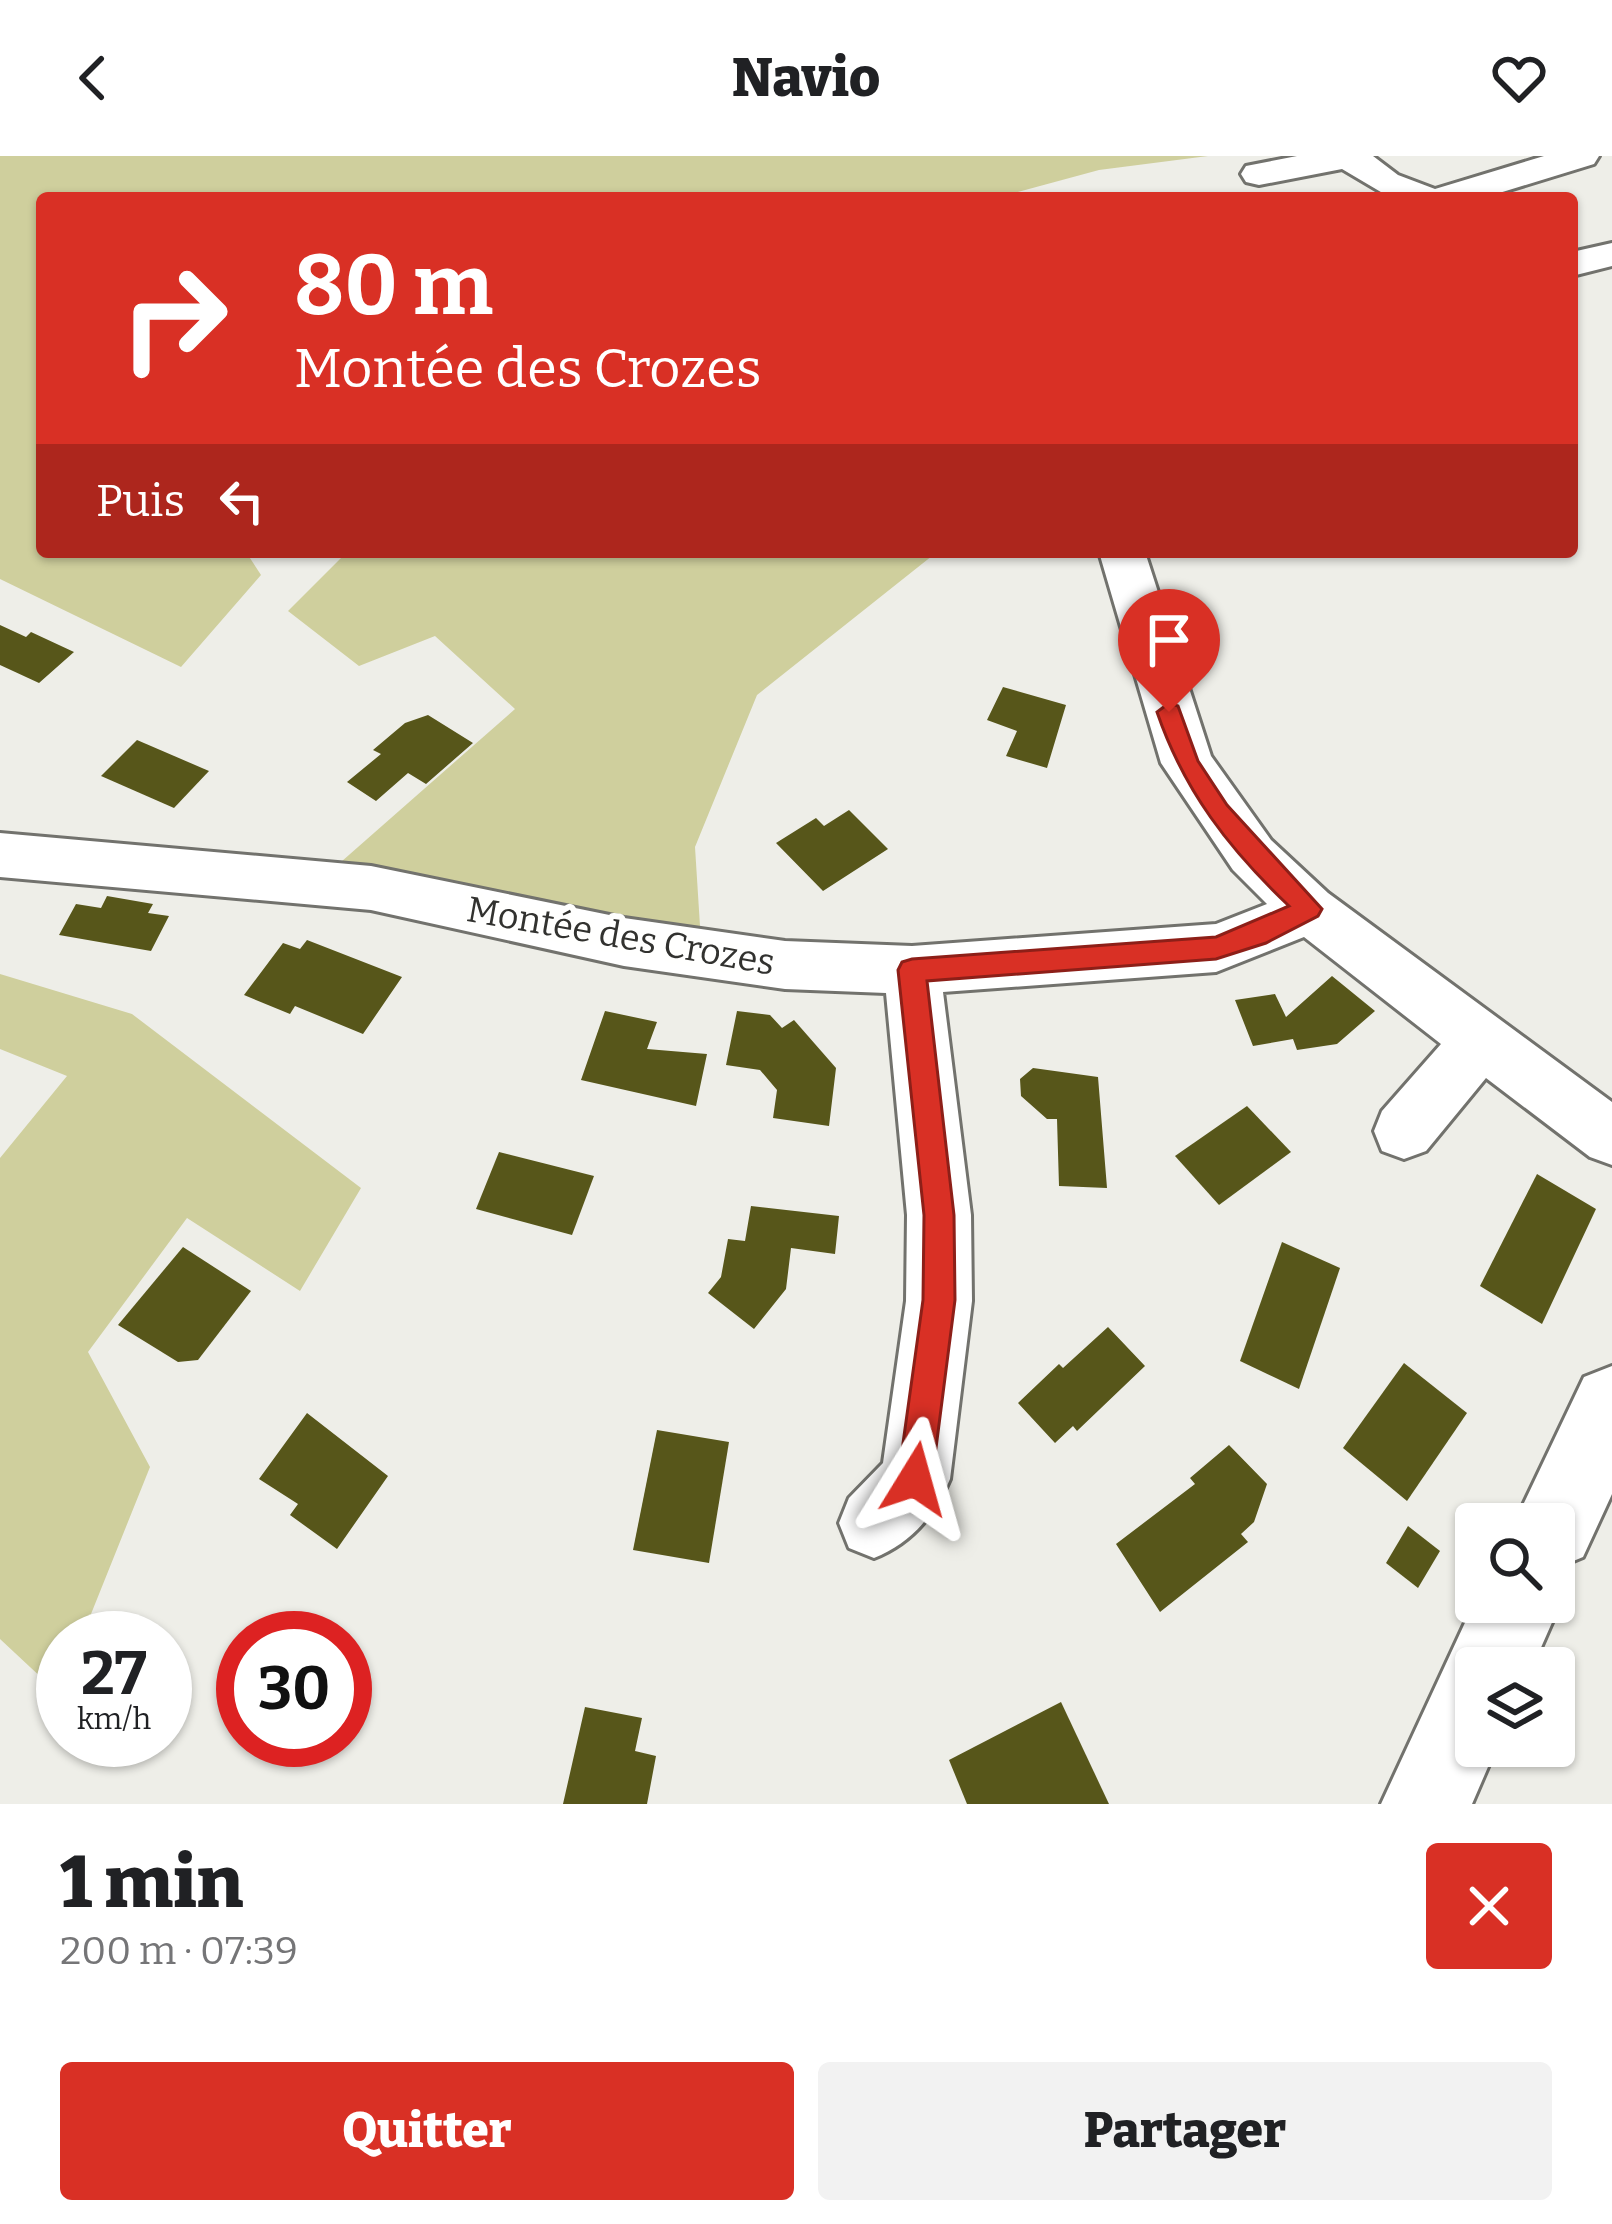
<!DOCTYPE html>
<html lang="fr">
<head>
<meta charset="utf-8">
<style>
	:root { --surface:#fff; --page:#f2f2f2; --text:#202124; --muted:#757577; --accent:#d93025 }
	body { margin:0; font-family:Bitter,serif; background:var(--page); color:var(--text); height:100vh; display:flex; flex-direction:column; font-size:45px; white-space:nowrap }
	* { box-sizing:border-box; margin:0 }
	p { font-size:39px; color:var(--muted) }
	.icon { flex:none; width:66px; height:66px; fill:none; stroke:currentColor; stroke-width:2; stroke-linecap:round; stroke-linejoin:round }
	.map { position:relative; height:1648px; overflow:hidden }
	.panel { display:flex; flex-direction:column; background:var(--surface); flex:1 }
	.panel>* { flex:none }
	.banner { position:absolute; left:36px; top:36px; width:1542px; height:366px; border-radius:12px; box-shadow:0 3px 9px #0004; background:#d93025; color:#fff; overflow:hidden }
	.controls { position:absolute; left:1455px; top:1347px; display:grid; gap:24px }
	.controls a { display:grid; place-items:center; width:120px; height:120px; border-radius:12px; background:var(--surface); box-shadow:0 3px 9px #0004; font-size:60px }
	.speed { position:absolute; left:36px; top:1455px; display:flex; gap:24px; font-size:60px; font-weight:700; text-align:center }
	.speed>* { display:grid; place-content:center; width:156px; height:156px; border-radius:50%; background:var(--surface); box-shadow:0 3px 9px #0004; line-height:1 }
	.speed small { font-size:30px; font-weight:400 }
	.speed .limit { border:18px solid #d22; background:#fff; color:#111 }
	.pin { position:absolute; display:grid; place-items:center; width:102px; height:102px; color:#fff; margin:-123px -51px; border-radius:50% 50% 50% 0; rotate:-45deg; box-shadow:0 0 12px #0007 }
	.pin .icon { rotate:45deg }
	.me { position:absolute; width:132px; margin:-66px; rotate:8deg; stroke-linejoin:round; filter:drop-shadow(0 0 9px #0008) }
	.turn { display:flex; align-items:center; gap:42px; height:252px; padding:0 60px; font-size:54px }
	.turn .icon { width:156px; height:156px; stroke-width:2.5 }
	.turn b { display:block; font-size:84px; line-height:102px }
	.then { display:flex; align-items:center; height:114px; padding:0 60px; background:#0003; gap:24px; font-size:45px }
	.round { display:grid; place-items:center; flex:none; width:126px; height:126px; border-radius:12px; background:var(--page) }
	.head { display:flex; align-items:center; justify-content:space-between; height:204px; padding:0 60px }
	h1 { font-size:72px; font-weight:800; line-height:90px }
	.cta { display:flex; gap:24px; margin-top:auto; padding:24px 60px }
	.cta a { flex:1; height:138px; border-radius:12px; background:var(--accent); color:#fff; font-size:48px; font-weight:800; line-height:138px; text-align:center }
	.cta a+a { background:var(--page); color:var(--text) }
	header { display:flex; justify-content:space-between; align-items:center; height:156px; padding:0 60px; background:var(--surface); font-size:54px; font-weight:800 }
	.map>svg:first-child { display:block }
	.green { fill:#cfcf9d }
	.building { fill:#57561a }
	.lines { fill:none; stroke-linecap:round; stroke-linejoin:round }
	.minor-casing { stroke:#72726d; stroke-width:6 }
	.major-casing { stroke:#72726d; stroke-width:6 }
	.minor { fill:#fff; fill-rule:evenodd }
	.major { fill:#fff; fill-rule:evenodd }
	.route { fill:#d93025; stroke:#8d1f18; stroke-width:3 }
	.labels { text-anchor:middle; stroke-width:12; stroke-linejoin:round; paint-order:stroke }
	.street-label { font-size:36px; fill:#32322f; stroke:#fffffe }
</style>
</head>
<body>
<header><svg class="icon" aria-label="back" viewBox="0 0 24 24"><path d="M15 5l-7 7 7 7"/></svg>Navio<svg class="icon" aria-label="heart" viewBox="0 0 24 24"><path d="M12 20l-8-8c-3-5 5-10 8-4 3-6 11-1 8 4z"/></svg></header>
<div class="map">
<svg width="1612" height="1648" viewBox="0 0 1612 1648">
	<rect width="100%" height="100%" fill="#eeeee8"/>
	<!-- green -->
	<g class="green">
		<path d="M 0,0 L 1208,0 L 1099,14 L 996,42 L 42,42 L 42,396 L 246,396 L 261,419 L 181,511 L 0,423 Z"/>
		<path d="M 347,396 L 937,396 L 757,539 L 695,691 L 701,786 L 333,713 L 515,553 L 435,480 L 359,510 L 288,455 Z"/>
		<path d="M 0,818 L 132,858 L 361,1032 L 300,1135 L 187,1062 L 88,1196 L 150,1311 L 89,1463 L 76,1482 L 63,1482 L 63,1500 L 45,1525 L 0,1483 L 0,1002 L 67,920 L 0,893 Z"/>
	</g>
	<!-- building -->
	<g class="building">
		<path d="M 0,469 L 26,481 L 31,476 L 74,496 L 39,527 L 0,509 Z"/>
		<path d="M 1003,531 L 1066,549 L 1047,612 L 1006,600 L 1017,575 L 987,564 Z"/>
		<path d="M 428,559 L 473,587 L 426,628 L 408,617 L 376,645 L 347,626 L 381,598 L 373,594 L 405,567 Z"/>
		<path d="M 137,584 L 209,615 L 174,652 L 101,620 Z"/>
		<path d="M 849,654 L 888,693 L 823,735 L 776,687 L 816,662 L 824,670 Z"/>
		<path d="M 107,740 L 153,748 L 148,757 L 169,760 L 151,795 L 59,779 L 76,748 L 101,752 Z"/>
		<path d="M 307,784 L 402,821 L 363,878 L 295,850 L 290,858 L 244,839 L 283,787 L 300,793 Z"/>
		<path d="M 1332,820 L 1375,855 L 1337,888 L 1297,894 L 1293,883 L 1253,890 L 1235,844 L 1275,838 L 1286,861 Z"/>
		<path d="M 605,855 L 657,866 L 647,893 L 707,898 L 696,950 L 581,924 Z"/>
		<path d="M 737,855 L 770,859 L 782,872 L 794,864 L 836,912 L 829,970 L 773,962 L 777,934 L 760,914 L 726,909 Z"/>
		<path d="M 1033,912 L 1098,921 L 1107,1032 L 1059,1030 L 1057,963 L 1047,963 L 1021,940 L 1020,923 Z"/>
		<path d="M 1247,950 L 1291,996 L 1219,1049 L 1175,1000 Z"/>
		<path d="M 499,996 L 594,1020 L 572,1079 L 476,1053 Z"/>
		<path d="M 1537,1018 L 1596,1053 L 1542,1168 L 1480,1130 Z"/>
		<path d="M 751,1050 L 839,1060 L 835,1098 L 791,1092 L 786,1133 L 754,1173 L 708,1137 L 721,1121 L 728,1083 L 745,1085 Z"/>
		<path d="M 1282,1086 L 1340,1112 L 1299,1233 L 1240,1205 Z"/>
		<path d="M 183,1091 L 251,1135 L 198,1204 L 178,1206 L 118,1169 Z"/>
		<path d="M 1108,1171 L 1145,1210 L 1077,1275 L 1073,1270 L 1055,1287 L 1018,1247 L 1059,1208 L 1063,1212 Z"/>
		<path d="M 1404,1207 L 1467,1257 L 1407,1345 L 1343,1292 Z"/>
		<path d="M 307,1257 L 388,1320 L 337,1393 L 290,1359 L 298,1348 L 259,1323 Z"/>
		<path d="M 657,1274 L 729,1286 L 709,1407 L 633,1394 Z"/>
		<path d="M 1229,1289 L 1267,1328 L 1254,1366 L 1241,1378 L 1248,1386 L 1160,1456 L 1116,1388 L 1195,1328 L 1190,1322 Z"/>
		<path d="M 1408,1370 L 1440,1395 L 1418,1432 L 1386,1407 Z"/>
		<path d="M 1061,1546 L 1109,1648 L 967,1648 L 949,1604 Z"/>
		<path d="M 585,1551 L 642,1562 L 635,1595 L 656,1600 L 647,1648 L 563,1648 Z"/>
	</g>
	<g class="lines">
		<defs>
			<g id="minor">
				<path d="M 1297,0 L 1373,0 L 1398,19 L 1435,33 L 1544,0 L 1599,0 L 1594,8 L 1483,42 L 1391,42 L 1342,13 L 1259,29 L 1246,26 L 1241,18 L 1246,10 Z"/>
				<path d="M 1612,87 L 1612,110 L 1572,120 L 1572,96 Z"/>
				<path d="M 1099,396 L 1145,396 L 1211,600 L 1271,684 L 1328,737 L 1612,946 L 1612,1009 L 1590,1001 L 1486,922 L 1426,995 L 1404,1003 L 1382,995 L 1374,975 L 1382,955 L 1441,888 L 1304,781 L 1216,816 L 943,836 L 971,1059 L 972,1145 L 950,1323 C 935,1359 910,1388 874,1402 L 849,1392 L 839,1367 L 849,1342 L 883,1307 L 906,1145 L 907,1059 L 886,837 L 785,833 L 624,810 L 371,754 L 0,721 L 0,677 L 371,710 L 624,762 L 785,785 L 912,790 L 1216,768 L 1267,748 L 1233,714 L 1161,607 Z"/>
			</g>
			<g id="major">
				<path d="M 1612,1210 L 1612,1338 L 1583,1401 L 1554,1413 L 1554,1368 L 1514,1368 L 1584,1221 Z"/>
				<path d="M 1554,1428 L 1561,1446 L 1532,1512 L 1476,1512 L 1476,1590 L 1497,1590 L 1472,1648 L 1381,1648 L 1476,1443 L 1554,1446 Z"/>
			</g>
		</defs>
		<!-- minor casing -->
		<use href="#minor" class="minor-casing"/>
		<!-- major casing -->
		<use href="#major" class="major-casing"/>
		<!-- minor -->
		<use href="#minor" class="minor"/>
		<!-- major -->
		<use href="#major" class="major"/>
	</g>
	<!-- route -->
	<path class="route" d="M 1169,547 L 1178,550 L 1198,605 L 1227,649 L 1322,753 L 1318,760 L 1266,787 L 1216,803 L 927,825 L 954,1059 L 955,1144 L 932,1323 L 927,1335 L 915,1339 L 903,1335 L 898,1323 L 923,1144 L 924,1059 L 898,814 L 902,806 L 912,803 L 1216,781 L 1289,750 C 1229,693 1184,635 1157,556 Z"/>
	<g class="labels">
		<!-- street labels -->
		<g class="street-label">
			<text transform="translate(621 779) rotate(10)" y="13">Montée des Crozes</text>
		</g>
	</g>
</svg>
<div class="controls">
<a><svg class="icon" aria-label="search" viewBox="0 0 24 24"><circle cx="10" cy="10" r="6"/><path d="M15 15l6 6"/></svg></a>
<a><svg class="icon" aria-label="layers" viewBox="0 0 24 24"><path d="M12 4l9 5-9 5-9-5zM3 14l9 5 9-5"/></svg></a>
</div>
<div class="speed"><div>27<small>km/h</small></div><div class="limit">30</div></div>
<div class="pin" style="left:1169px;top:556px;background:#d93025"><svg class="icon" aria-label="arrive" viewBox="0 0 24 24"><path d="M6 21V4h12l-3 4 3 4H6"/></svg></div>
<svg class="me" style="left:915px;top:1323px" viewBox="-20 -20 40 40"><path d="M0-17L14 15 0 8-14 15z" fill="#d93025" stroke="#fff" stroke-width="4"/></svg>
<div class="banner">
<div class="turn"><svg class="icon" aria-label="right" viewBox="0 0 24 24"><path d="M7 20v-9h11M14 6l5 5-5 5"/></svg><div><b>80 m</b>Montée des Crozes</div></div>
<div class="then">Puis<svg class="icon" aria-label="left" viewBox="0 0 24 24"><path d="M17 20v-9H6M10 6l-5 5 5 5"/></svg></div>
</div>
</div>
<section class="panel">
<div class="head"><div><h1>1 min</h1><p>200 m · 07:39</p></div><a class="round" style="background:#d93025;color:#fff"><svg class="icon" aria-label="close" viewBox="0 0 24 24"><path d="M6 6l12 12M18 6L6 18"/></svg></a></div>
<div class="cta"><a>Quitter</a><a>Partager</a></div>
</section>
</body>
</html>
